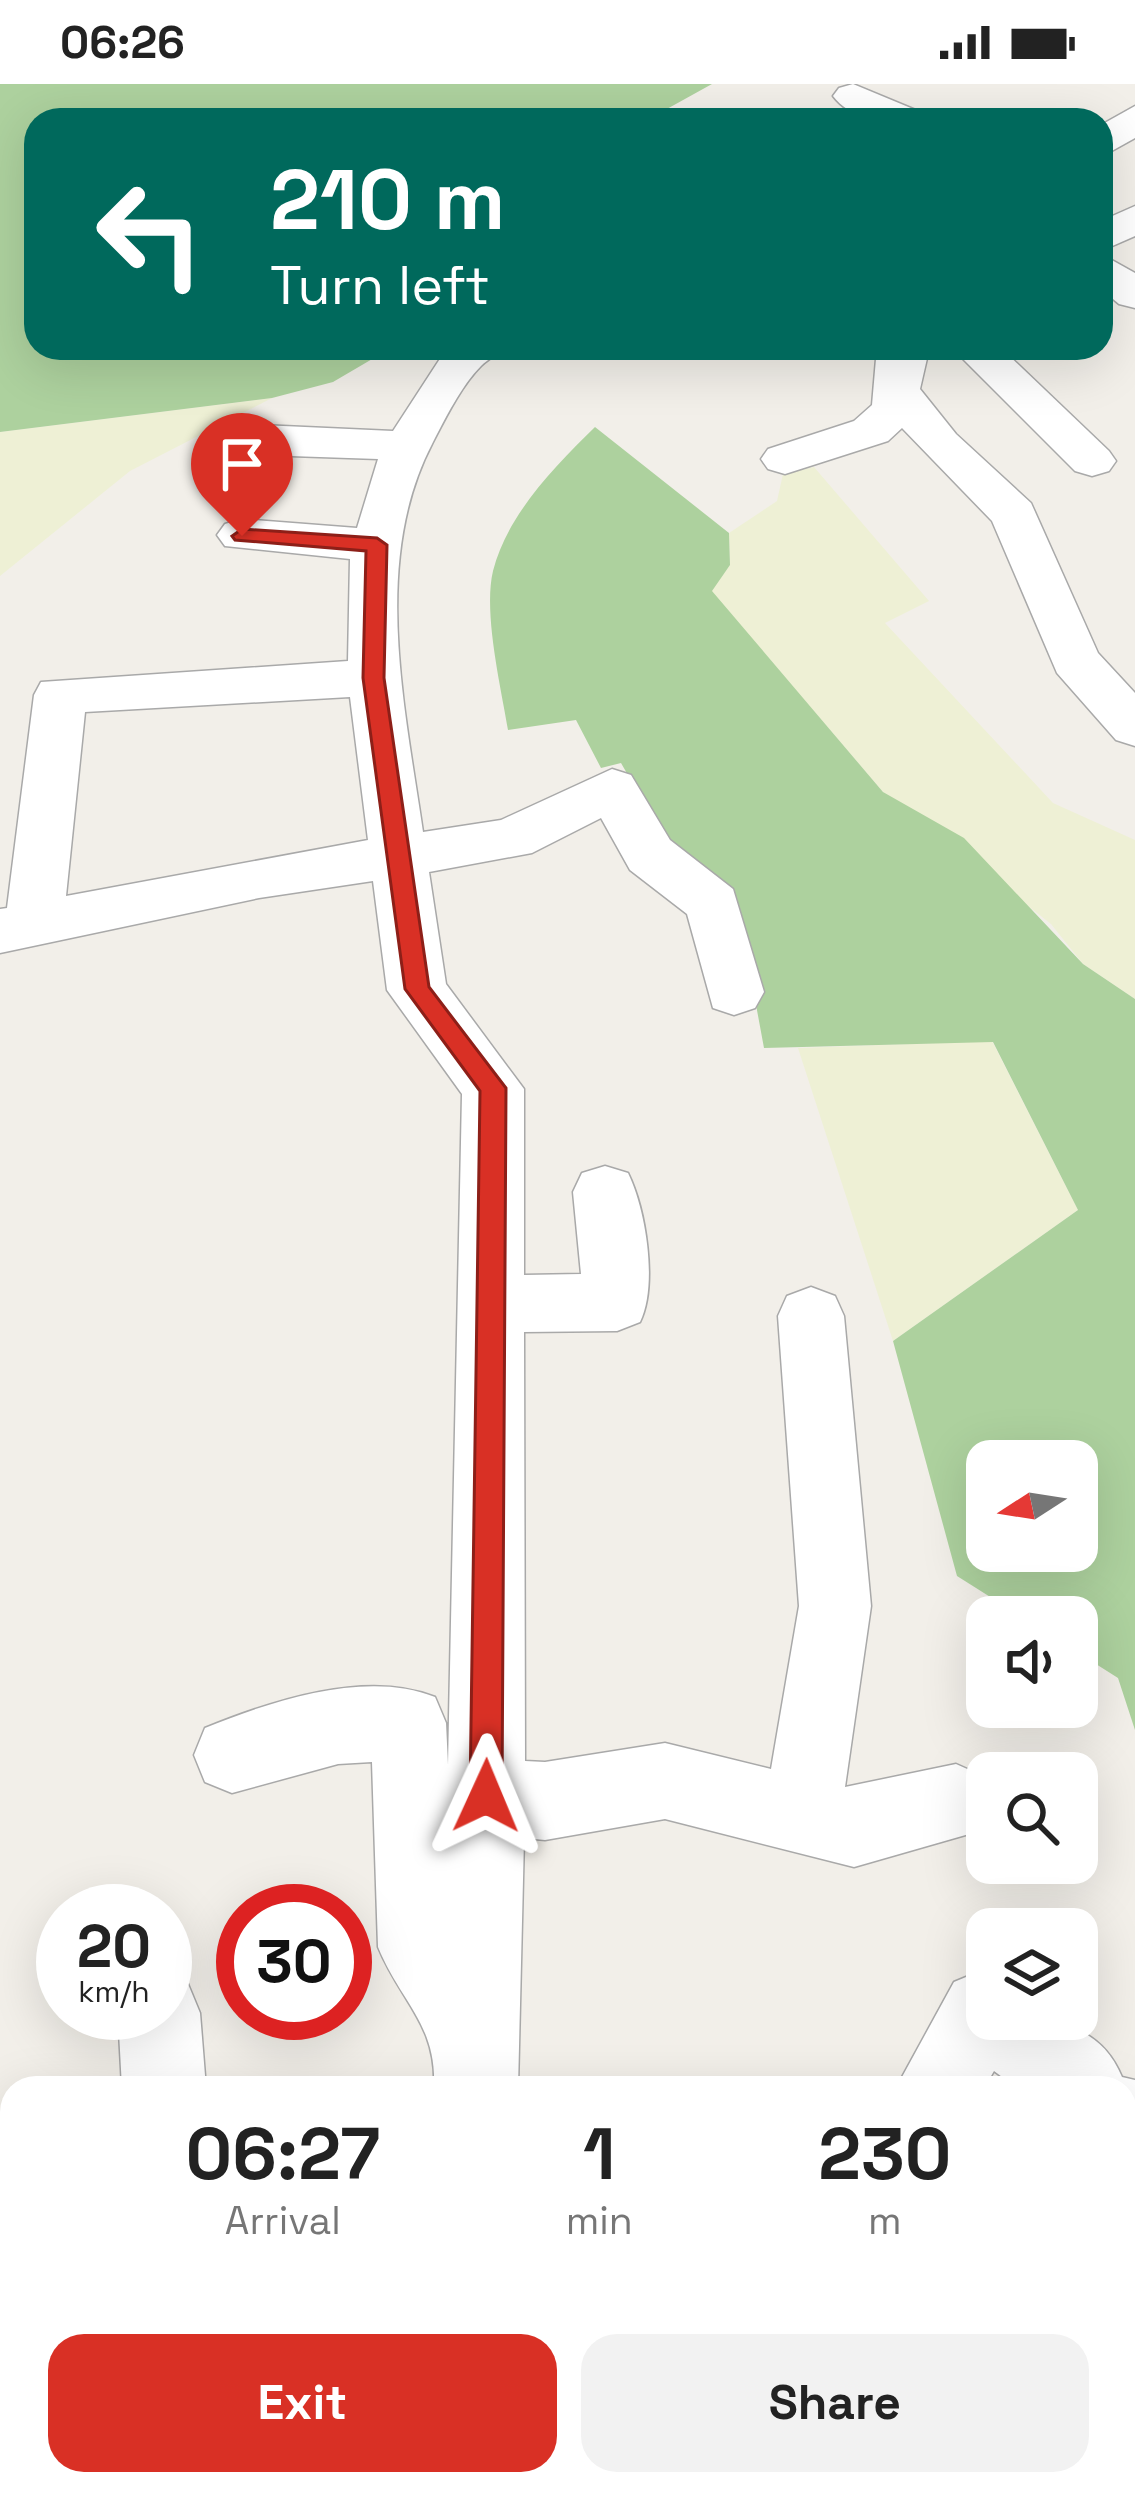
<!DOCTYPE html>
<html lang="en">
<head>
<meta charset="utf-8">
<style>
	:root { --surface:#fff; --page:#f2f2f2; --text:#222; --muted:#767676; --accent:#d93025 }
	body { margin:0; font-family:"Space Grotesk",sans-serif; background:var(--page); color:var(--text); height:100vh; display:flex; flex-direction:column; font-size:45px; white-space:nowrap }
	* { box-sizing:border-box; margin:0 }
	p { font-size:39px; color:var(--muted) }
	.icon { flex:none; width:66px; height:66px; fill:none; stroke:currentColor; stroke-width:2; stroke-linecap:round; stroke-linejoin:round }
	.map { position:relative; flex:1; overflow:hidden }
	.side { position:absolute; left:0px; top:1992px; width:1137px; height:420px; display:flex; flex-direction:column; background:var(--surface); border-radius:36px 36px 0 0; box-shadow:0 12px 48px #0002 }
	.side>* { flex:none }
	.hud { position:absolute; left:24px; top:24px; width:1089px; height:252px; border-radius:36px; box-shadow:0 12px 48px #0002; background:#00695c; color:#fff; overflow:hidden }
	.needle { width:78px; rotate:258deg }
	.fabs { position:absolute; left:966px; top:1356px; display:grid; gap:24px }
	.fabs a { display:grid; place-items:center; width:132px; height:132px; border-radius:24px; background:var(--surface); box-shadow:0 12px 48px #0002; font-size:60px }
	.speed { position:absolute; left:36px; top:1800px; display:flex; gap:24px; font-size:60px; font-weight:700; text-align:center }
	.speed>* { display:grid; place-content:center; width:156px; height:156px; border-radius:50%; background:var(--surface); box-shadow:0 12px 48px #0002; line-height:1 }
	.speed small { font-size:30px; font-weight:400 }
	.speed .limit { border:18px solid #d22; background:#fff; color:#111 }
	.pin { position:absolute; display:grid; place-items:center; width:102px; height:102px; color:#fff; margin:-123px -51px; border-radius:50% 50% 50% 0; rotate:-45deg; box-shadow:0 0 12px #0007 }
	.pin .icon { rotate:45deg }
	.me { position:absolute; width:132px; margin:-66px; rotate:1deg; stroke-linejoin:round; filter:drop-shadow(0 0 9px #0008) }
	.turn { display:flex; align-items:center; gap:42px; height:252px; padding:0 48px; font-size:54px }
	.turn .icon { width:156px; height:156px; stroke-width:2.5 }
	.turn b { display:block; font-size:84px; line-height:102px }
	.eta { display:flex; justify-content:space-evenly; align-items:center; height:204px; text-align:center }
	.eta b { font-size:72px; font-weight:700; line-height:84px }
	.button { display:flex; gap:24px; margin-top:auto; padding:24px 48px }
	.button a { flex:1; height:138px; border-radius:36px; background:var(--accent); color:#fff; font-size:48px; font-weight:700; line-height:138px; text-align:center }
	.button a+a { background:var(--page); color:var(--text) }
	.status { display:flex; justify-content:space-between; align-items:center; height:84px; padding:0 60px; background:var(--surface); direction:ltr }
	.status svg { height:33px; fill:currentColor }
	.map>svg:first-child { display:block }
	.farmland { fill:#eef0d5 }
	.forest { fill:#add19e; fill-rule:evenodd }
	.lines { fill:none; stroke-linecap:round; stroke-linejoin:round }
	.minor-casing { stroke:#a9a9a9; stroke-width:3 }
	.minor { fill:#fff; fill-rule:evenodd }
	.route { fill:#d93025; stroke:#8d1f18; stroke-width:3 }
</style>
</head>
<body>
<div class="status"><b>06:26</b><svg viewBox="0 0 49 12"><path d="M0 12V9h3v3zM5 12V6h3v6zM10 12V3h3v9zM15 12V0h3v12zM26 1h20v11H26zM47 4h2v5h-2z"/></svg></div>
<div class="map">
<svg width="1135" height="2412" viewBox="0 0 1135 2412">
	<rect width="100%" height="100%" fill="#f2efe9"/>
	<!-- farmland -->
	<g class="farmland">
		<path d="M 272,314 L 130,387 L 0,492 L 0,348 Z"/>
		<path d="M 814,383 L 929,517 L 885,539 L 1053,719 L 1135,756 L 1135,915 L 1083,880 L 1051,840 L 883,708 L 711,507 L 730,481 L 729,449 L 777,417 L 783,390 Z"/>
		<path d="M 992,957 L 1078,1126 L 893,1257 L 798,964 Z"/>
	</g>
	<!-- forest -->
	<g class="forest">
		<path d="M 0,0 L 712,0 L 647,36 L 36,36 L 36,264 L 391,264 L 333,298 L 272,314 L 0,348 Z"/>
		<path d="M 595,343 L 729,449 L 730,481 L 712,507 L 883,708 L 964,754 L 1083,880 L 1135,915 L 1135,1646 L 1118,1594 L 1077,1568 L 1077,1533 L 1022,1533 L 957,1492 L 893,1257 L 1078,1126 L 993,958 L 764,964 L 754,910 L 621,679 L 601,684 L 576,636 L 508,646 C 501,603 483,529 493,487 C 507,431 555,382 595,343 ZM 987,1377 L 1077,1377 L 1077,1467 L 987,1467 Z"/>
	</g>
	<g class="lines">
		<defs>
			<g id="minor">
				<path d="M 853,0 L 918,27 L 924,36 C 892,36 854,40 833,12 L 839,4 Z"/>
				<path d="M 1135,22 L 1135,54 L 1101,73 L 1101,41 Z"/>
				<path d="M 1135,122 L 1135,152 L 1101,167 L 1101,137 Z"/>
				<path d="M 1101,170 L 1135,189 L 1135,224 L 1119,220 L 1101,205 Z"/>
				<path d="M 447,264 L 501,264 C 495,273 488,275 481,282 C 461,302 445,335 432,360 C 371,477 405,624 423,748 L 501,736 L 612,685 L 631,691 L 670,756 L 733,805 L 764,908 L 755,924 L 734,931 L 713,924 L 687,830 L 630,786 L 601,734 L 532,769 L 429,788 L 446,900 L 524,1005 L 524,1191 L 581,1190 L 573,1108 L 582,1089 L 605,1082 L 628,1089 C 646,1126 658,1201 640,1238 L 617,1247 L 524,1248 L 525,1677 L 545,1678 L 665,1659 L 771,1685 L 799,1522 L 778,1232 L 787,1212 L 811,1203 L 835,1212 L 844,1232 L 871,1522 L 845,1703 L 956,1680 L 983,1692 L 983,1746 L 854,1783 L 665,1735 L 545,1756 L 524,1754 L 518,2004 L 434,2004 C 437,1940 401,1919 378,1863 L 372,1678 L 338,1680 L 232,1709 L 205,1698 L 194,1671 L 205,1644 C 271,1617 367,1585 435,1613 L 446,1639 L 448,1681 L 462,1010 L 387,906 L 373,797 L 259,814 L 0,869 L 0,825 L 7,824 L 34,611 L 41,598 L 348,577 L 350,475 L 225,462 L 217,451 L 225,440 L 242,435 L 357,444 L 378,375 L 261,371 L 244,366 L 237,356 L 244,346 L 261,341 L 393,347 ZM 350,613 L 368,756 L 66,812 L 85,628 Z"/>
				<path d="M 924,264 L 928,270 L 920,305 L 956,350 L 1031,419 L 1098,569 L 1135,609 L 1135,662 L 1116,656 L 1057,589 L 992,437 L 902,344 L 888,357 L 785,390 L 768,385 L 761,375 L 768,365 L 854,337 L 872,321 L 876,275 L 885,264 Z"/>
				<path d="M 952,264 L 1001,264 L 1109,367 L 1116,377 L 1109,387 L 1092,392 L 1075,387 Z"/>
				<path d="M 983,1886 L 987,1935 C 1042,1935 1097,1933 1122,1993 L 1135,1996 L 1135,2083 L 1125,2079 L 1125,2004 L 1017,2004 L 994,1987 L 984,2004 L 896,2004 L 954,1898 Z"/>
				<path d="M 165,1891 L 188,1900 L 200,1929 L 206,2004 L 122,2004 L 118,1929 L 165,1929 Z"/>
				<rect x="418" y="2400" width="92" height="12"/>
				<path d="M 706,2400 L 807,2400 L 812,2412 L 711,2412 Z"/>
			</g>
		</defs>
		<!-- minor casing -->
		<use href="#minor" class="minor-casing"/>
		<!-- minor -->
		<use href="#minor" class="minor"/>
	</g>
	<!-- route -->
	<path class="route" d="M 242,445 L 377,454 L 387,461 L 384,594 L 429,903 L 506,1004 L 502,1712 L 497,1723 L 486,1728 L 475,1723 L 470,1712 L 480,1007 L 405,905 L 363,594 L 366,467 L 235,456 L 232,452 Z"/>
</svg>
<div class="fabs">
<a><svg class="needle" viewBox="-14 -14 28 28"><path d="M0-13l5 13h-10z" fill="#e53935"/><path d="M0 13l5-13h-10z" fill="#767676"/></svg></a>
<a><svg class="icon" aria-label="sound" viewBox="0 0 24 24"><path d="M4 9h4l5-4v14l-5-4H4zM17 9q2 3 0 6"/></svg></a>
<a><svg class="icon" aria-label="search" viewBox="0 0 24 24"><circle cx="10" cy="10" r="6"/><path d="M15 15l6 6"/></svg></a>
<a><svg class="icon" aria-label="layers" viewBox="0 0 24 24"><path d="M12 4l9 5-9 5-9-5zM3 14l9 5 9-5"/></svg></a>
</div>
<div class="speed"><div>20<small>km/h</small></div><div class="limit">30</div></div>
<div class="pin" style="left:242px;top:452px;background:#d93025"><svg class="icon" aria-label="arrive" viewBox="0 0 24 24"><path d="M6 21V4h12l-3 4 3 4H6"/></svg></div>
<svg class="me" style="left:486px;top:1712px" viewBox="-20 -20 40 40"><path d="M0-17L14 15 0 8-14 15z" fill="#d93025" stroke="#fff" stroke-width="4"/></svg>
<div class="hud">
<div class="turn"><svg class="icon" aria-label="left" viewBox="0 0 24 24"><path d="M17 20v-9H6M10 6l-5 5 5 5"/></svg><div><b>210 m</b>Turn left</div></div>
</div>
<section class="side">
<div class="eta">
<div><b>06:27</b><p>Arrival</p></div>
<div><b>1</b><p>min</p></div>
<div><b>230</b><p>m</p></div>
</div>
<div class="button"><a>Exit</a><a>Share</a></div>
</section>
</div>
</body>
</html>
